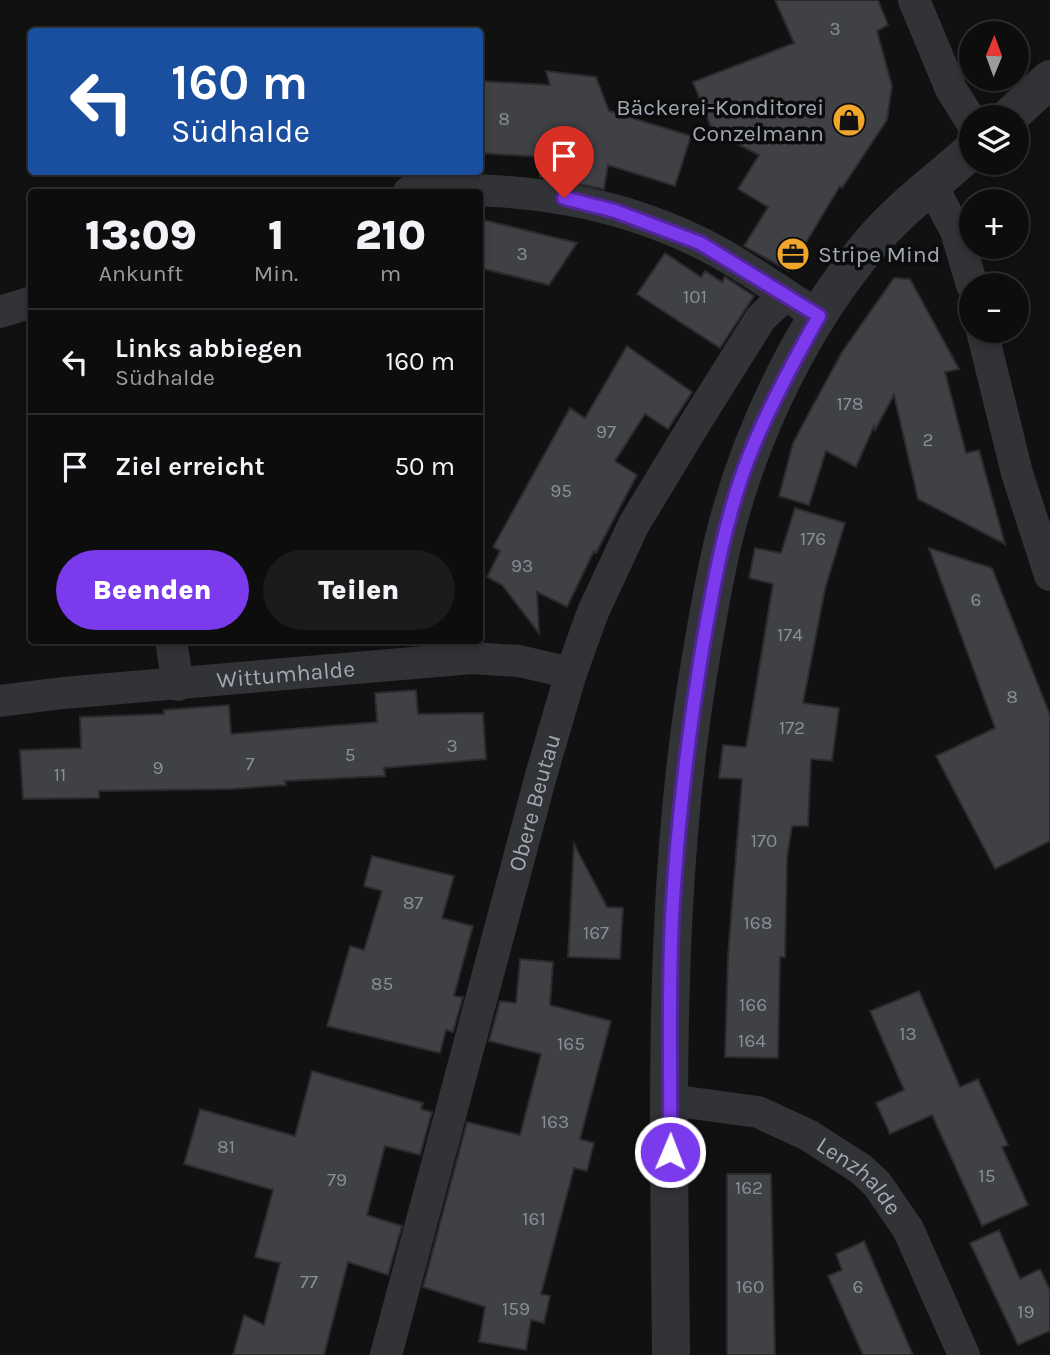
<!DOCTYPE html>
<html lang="de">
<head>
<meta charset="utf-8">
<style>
	:root { --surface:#0d0d0e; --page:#1b1b1c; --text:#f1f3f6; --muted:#9a9c9e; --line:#2d2d2e; --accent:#7c3aed }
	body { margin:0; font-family:Karla,sans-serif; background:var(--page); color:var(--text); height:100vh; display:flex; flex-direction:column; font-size:26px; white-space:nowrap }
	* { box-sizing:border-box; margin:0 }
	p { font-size:23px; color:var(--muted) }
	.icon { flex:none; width:38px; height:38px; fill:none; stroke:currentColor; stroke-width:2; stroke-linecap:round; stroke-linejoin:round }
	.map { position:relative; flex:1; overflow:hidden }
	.details { position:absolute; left:28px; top:189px; width:455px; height:455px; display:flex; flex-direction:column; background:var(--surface); border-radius:7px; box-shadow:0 4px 10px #0003,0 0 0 2px var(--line) }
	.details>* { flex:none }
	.hud { position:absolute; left:28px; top:28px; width:455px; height:147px; border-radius:7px; box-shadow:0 4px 10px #0003,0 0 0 2px var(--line); background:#1a4fa0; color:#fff; overflow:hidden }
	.needle { width:46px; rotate:1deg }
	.buttons { position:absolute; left:959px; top:21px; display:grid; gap:14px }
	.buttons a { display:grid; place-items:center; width:70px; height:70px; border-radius:50%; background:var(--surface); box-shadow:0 4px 10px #0003,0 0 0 2px var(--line); font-size:35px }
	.pin { position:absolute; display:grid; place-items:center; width:60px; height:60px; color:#fff; margin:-72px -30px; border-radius:50% 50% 50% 0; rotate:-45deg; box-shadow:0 0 7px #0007 }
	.pin .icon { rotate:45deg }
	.me { position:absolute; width:77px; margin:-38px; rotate:1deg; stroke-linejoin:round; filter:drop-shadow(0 0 5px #0008) }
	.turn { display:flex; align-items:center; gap:24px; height:147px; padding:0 28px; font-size:32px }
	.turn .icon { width:91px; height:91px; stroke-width:2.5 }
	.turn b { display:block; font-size:49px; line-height:60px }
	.eta { display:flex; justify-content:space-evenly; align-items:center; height:119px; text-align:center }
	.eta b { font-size:42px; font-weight:800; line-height:49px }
	.cta { display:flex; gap:14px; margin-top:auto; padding:14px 28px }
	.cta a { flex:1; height:80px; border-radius:42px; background:var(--accent); color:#fff; font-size:28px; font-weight:800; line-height:80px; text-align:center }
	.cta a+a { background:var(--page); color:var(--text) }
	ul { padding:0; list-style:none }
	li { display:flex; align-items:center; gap:21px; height:105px; padding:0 28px; border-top:2px solid var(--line) }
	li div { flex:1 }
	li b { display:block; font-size:26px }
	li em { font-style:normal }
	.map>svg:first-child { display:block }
	.building { fill:#404145; stroke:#2b2b2e; stroke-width:2 }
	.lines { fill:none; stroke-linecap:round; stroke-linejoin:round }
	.minor { stroke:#323337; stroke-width:32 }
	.tertiary { stroke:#323337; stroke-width:38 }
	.route-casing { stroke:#51269a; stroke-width:18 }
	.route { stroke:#7c3aed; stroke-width:12 }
	.labels { text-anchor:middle; stroke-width:7; stroke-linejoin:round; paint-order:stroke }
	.number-label { font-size:19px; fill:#8a8e98 }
	.poi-label { font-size:23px; fill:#a2a8b3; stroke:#0c0c0d; text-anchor:end }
	.street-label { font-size:23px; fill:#a2a8b3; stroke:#0c0c0d }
</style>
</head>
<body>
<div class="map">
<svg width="1050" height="1355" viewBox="0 0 1050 1355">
	<rect width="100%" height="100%" fill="#111112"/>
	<!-- building -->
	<g class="building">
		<path d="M 775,0 L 878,0 L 888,25 L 877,31 L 892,86 L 887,120 L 842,188 L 840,186 L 789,271 L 744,246 L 768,207 L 738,189 L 759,155 L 713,132 L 693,82 L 794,43 Z"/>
		<path d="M 546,71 L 596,77 L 609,111 L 691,136 L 675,186 L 608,165 L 604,189 L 540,177 L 543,157 L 480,153 L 480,81 L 550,85 Z"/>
		<path d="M 480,219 L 553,237 L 577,243 L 549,285 L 480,268 Z"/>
		<path d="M 665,253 L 701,277 L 705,271 L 722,282 L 725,277 L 754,296 L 720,348 L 637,294 Z"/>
		<path d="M 894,278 L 910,279 L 959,369 L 945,372 L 966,453 L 979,450 L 1005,544 L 918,499 L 894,395 L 875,430 L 874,426 L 856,467 L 826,451 L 809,505 L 779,496 L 793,443 L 810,411 L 842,352 Z"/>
		<path d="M 627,346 L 692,392 L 668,429 L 645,414 L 615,461 L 637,475 L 596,553 L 594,551 L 567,607 L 537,592 L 539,633 L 502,585 L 487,577 L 500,551 L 493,547 L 570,408 L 585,418 Z"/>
		<path d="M 795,508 L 845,523 L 825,589 L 803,703 L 839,708 L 832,761 L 811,759 L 808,826 L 792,826 L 787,858 L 785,957 L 780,957 L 778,1058 L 725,1057 L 728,955 L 742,779 L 719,778 L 723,745 L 746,747 L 773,584 L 749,578 L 755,548 L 781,553 Z"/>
		<path d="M 929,548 L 992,568 L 1050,715 L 1050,841 L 995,869 L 936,756 L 995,728 Z"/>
		<path d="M 416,690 L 418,714 L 483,713 L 486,759 L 384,768 L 385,776 L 285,781 L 286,785 L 231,789 L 99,791 L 99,798 L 23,799 L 20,750 L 81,748 L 80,717 L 164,714 L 164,710 L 229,705 L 231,734 L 377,722 L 375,693 Z"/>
		<path d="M 574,844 L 607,907 L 623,908 L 620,959 L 568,957 Z"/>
		<path d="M 372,856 L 454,876 L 442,918 L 473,926 L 454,996 L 463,997 L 453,1032 L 446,1030 L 440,1053 L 327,1026 L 350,946 L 364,950 L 382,891 L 364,886 Z"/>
		<path d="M 520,959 L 553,962 L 550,1005 L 611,1021 L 580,1139 L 594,1143 L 587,1171 L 574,1168 L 541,1294 L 550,1296 L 544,1323 L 531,1320 L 526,1350 L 479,1342 L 485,1307 L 423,1287 L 467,1122 L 520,1135 L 541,1054 L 489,1041 L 500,1001 L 516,1003 Z"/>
		<path d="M 919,991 L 960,1087 L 978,1079 L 1008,1145 L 1002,1147 L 1028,1205 L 982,1226 L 932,1115 L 890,1134 L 876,1103 L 904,1090 L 870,1011 Z"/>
		<path d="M 312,1071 L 423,1103 L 421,1109 L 432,1112 L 420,1155 L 385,1146 L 367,1215 L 402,1226 L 388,1275 L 348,1262 L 324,1355 L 233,1355 L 244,1315 L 264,1325 L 280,1263 L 255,1257 L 273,1190 L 184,1164 L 200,1109 L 295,1136 Z"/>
		<path d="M 727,1174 L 771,1174 L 775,1355 L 727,1355 Z"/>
		<path d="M 999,1230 L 1020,1279 L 1040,1269 L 1050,1290 L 1050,1331 L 1018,1345 L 970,1243 Z"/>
		<path d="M 864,1241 L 913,1355 L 863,1355 L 828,1276 L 842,1270 L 836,1254 Z"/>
	</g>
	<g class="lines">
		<!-- minor -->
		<g class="minor">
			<path d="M 914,0 L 951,89 L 971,121"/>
			<path d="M 932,186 L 956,231 L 972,285"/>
			<path d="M 409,192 C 515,184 623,200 718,252 C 747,268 775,288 803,306"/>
			<path d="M 0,312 L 32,302"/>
			<path d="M 982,331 L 1017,473 L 1050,575"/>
			<path d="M 171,640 L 178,685"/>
			<path id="s1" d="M 0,701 L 63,693 L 472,658 L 519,661 L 571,673"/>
			<path id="s2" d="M 670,1100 L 758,1112 L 808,1135 L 861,1169 L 877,1184 L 908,1229 L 964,1355"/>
			<path id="s3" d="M 386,1355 L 542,772 L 571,673 L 593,612 L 634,524 L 697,420 L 761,318 L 785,295"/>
		</g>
		<!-- tertiary -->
		<g class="tertiary">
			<path d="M 1009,117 L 1050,79"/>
			<path d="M 671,1355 C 669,1122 661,888 701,657 C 708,615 715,572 726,530 C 752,429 803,323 871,243 C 899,209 938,181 971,151"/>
		</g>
	</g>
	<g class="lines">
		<defs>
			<path id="route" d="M 564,198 L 615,211 L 700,243 L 819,316 C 793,362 767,410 748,459 C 725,519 714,582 703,644 C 688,735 677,826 672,918 C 668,996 671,1074 670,1152"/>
		</defs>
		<!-- route casing -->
		<use href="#route" class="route-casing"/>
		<!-- route -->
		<use href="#route" class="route"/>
	</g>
	<!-- icons -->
	<defs>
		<symbol id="shop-disc" viewBox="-11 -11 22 22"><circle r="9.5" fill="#f0a62b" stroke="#0c0c0d"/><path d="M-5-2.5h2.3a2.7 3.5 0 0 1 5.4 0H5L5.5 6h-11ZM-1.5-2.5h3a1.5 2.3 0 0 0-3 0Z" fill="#111"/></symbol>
		<symbol id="office-disc" viewBox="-11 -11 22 22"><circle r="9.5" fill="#f0a62b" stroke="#0c0c0d"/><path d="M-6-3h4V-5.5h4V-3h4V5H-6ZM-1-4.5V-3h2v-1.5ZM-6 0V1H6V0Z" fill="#111"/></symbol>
	</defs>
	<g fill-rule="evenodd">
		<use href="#shop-disc" x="830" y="101" width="38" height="38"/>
		<use href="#office-disc" x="774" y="235" width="38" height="38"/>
	</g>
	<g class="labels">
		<!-- number labels -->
		<g class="number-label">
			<text x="835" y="35">3</text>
			<text x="504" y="125">8</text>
			<text x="522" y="260">3</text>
			<text x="695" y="303">101</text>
			<text x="850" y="410">178</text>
			<text x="606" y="438">97</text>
			<text x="928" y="446">2</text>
			<text x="561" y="497">95</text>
			<text x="813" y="545">176</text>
			<text x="522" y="572">93</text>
			<text x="976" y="606">6</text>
			<text x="790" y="641">174</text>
			<text x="1012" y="703">8</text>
			<text x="792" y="734">172</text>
			<text x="452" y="752">3</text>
			<text x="350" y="761">5</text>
			<text x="250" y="770">7</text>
			<text x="158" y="774">9</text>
			<text x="60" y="781">11</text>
			<text x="764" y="847">170</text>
			<text x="413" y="909">87</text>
			<text x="758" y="929">168</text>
			<text x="596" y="939">167</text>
			<text x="382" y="990">85</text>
			<text x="753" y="1011">166</text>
			<text x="908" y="1040">13</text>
			<text x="752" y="1047">164</text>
			<text x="571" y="1050">165</text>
			<text x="555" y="1128">163</text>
			<text x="226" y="1153">81</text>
			<text x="987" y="1182">15</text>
			<text x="337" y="1186">79</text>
			<text x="749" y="1194">162</text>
			<text x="534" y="1225">161</text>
			<text x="309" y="1288">77</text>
			<text x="750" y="1293">160</text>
			<text x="858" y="1293">6</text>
			<text x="516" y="1315">159</text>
			<text x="1026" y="1318">19</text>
		</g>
		<!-- poi labels -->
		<g class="poi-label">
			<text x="824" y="115">Bäckerei-Konditorei<tspan x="824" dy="26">Conzelmann</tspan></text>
			<text x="818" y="262" text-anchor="start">Stripe Mind</text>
		</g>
		<!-- street labels -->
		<g class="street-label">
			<text dy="8" stroke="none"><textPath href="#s1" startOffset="287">Wittumhalde</textPath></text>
			<text dy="8" stroke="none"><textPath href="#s3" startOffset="572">Obere Beutau</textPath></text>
			<text dy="8" stroke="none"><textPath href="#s2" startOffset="210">Lenzhalde</textPath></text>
		</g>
	</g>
</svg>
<div class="buttons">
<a><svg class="needle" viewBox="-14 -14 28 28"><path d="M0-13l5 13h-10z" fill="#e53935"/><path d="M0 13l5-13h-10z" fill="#9a9c9e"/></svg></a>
<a><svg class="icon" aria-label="layers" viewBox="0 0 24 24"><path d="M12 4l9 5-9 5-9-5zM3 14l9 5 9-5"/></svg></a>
<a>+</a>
<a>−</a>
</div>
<div class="pin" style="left:564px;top:198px;background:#d93025"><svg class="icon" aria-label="arrive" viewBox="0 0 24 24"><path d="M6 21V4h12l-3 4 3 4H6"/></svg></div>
<svg class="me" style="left:670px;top:1152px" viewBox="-20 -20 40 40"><circle r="17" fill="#7c3aed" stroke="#fff" stroke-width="3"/><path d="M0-11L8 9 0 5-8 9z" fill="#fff"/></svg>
<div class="hud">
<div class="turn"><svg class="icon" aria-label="left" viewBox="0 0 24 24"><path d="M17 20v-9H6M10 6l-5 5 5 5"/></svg><div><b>160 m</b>Südhalde</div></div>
</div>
<section class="details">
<div class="eta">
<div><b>13:09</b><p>Ankunft</p></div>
<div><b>1</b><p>Min.</p></div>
<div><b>210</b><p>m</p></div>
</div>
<ul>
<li><svg class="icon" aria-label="left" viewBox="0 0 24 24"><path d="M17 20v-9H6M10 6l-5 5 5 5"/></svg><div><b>Links abbiegen</b><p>Südhalde</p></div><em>160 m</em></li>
<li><svg class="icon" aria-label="arrive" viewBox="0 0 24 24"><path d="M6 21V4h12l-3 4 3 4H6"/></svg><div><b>Ziel erreicht</b></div><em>50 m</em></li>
</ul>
<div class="cta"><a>Beenden</a><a>Teilen</a></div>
</section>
</div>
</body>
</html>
